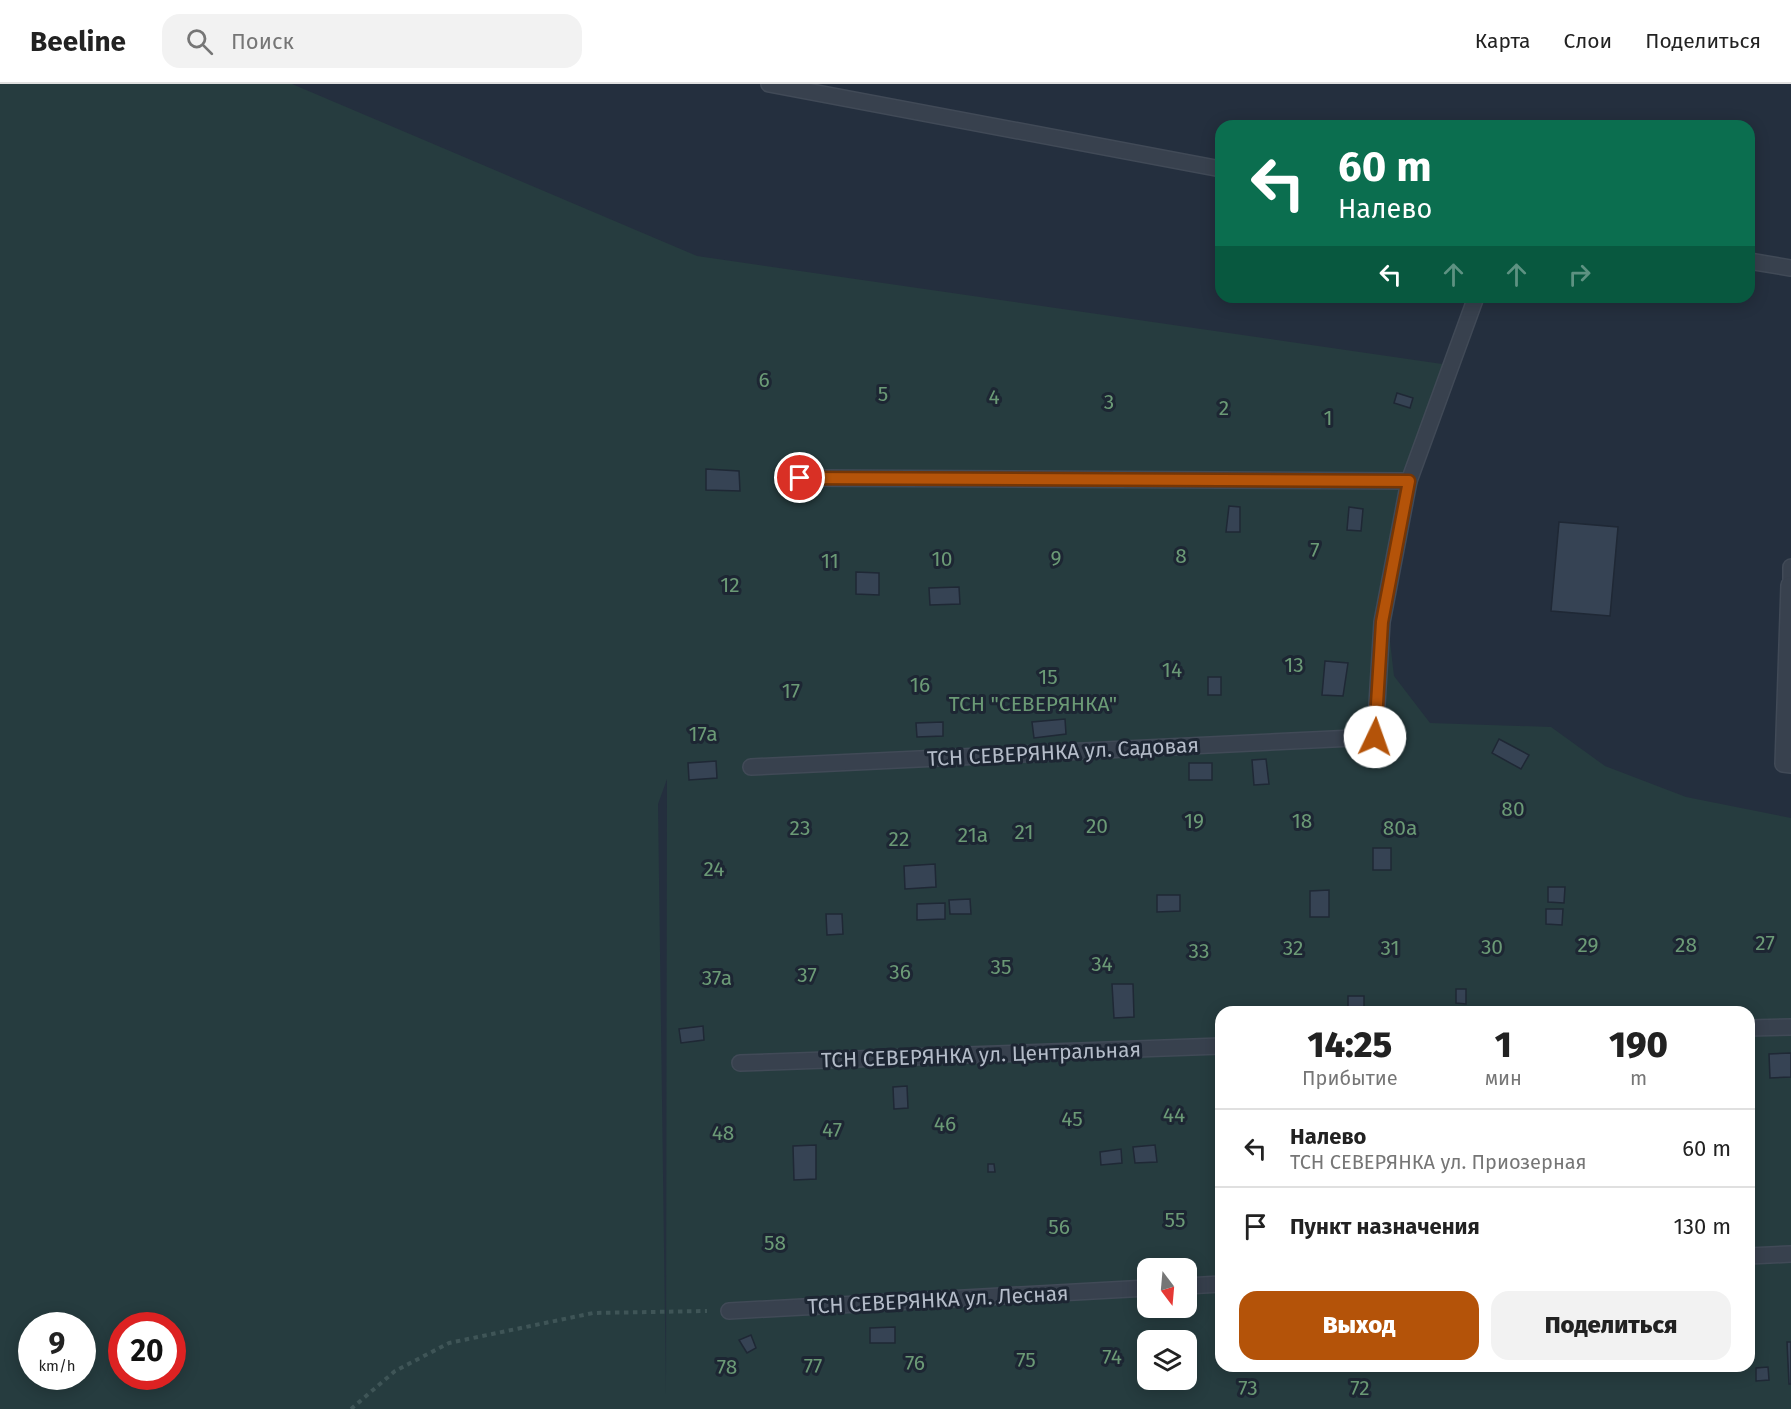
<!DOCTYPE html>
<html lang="ru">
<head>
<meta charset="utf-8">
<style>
	:root { --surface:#fff; --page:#f2f2f2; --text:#222; --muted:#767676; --line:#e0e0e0; --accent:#b45309 }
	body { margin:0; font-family:"Fira Sans",sans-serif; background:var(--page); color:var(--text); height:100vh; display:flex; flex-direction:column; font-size:22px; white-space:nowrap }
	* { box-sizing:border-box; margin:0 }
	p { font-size:20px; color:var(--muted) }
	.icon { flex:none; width:33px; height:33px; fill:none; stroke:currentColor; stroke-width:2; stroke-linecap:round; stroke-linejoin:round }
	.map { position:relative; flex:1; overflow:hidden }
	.side { position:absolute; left:1215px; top:922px; width:540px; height:366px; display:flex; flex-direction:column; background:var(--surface); border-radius:18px; box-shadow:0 3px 15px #0003 }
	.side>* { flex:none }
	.guide { position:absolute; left:1215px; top:36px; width:540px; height:183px; border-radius:18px; box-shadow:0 3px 15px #0003; background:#0b6e4f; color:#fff; overflow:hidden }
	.needle { width:39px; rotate:164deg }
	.fabs { position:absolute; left:1137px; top:1174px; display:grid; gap:12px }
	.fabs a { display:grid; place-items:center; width:60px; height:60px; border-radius:12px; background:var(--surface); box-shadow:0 3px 15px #0003; font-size:30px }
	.speed { position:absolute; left:18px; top:1228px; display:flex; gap:12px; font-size:30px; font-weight:700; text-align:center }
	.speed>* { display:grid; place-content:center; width:78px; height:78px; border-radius:50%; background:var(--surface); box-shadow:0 3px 15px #0003; line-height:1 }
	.speed small { font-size:15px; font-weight:400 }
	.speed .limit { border:9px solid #d22; background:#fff; color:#111 }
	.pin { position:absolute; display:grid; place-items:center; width:51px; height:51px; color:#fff; margin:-26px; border:3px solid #fff; border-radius:50%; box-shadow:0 2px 6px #0007 }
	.me { position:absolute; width:66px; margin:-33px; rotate:3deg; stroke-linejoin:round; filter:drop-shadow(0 0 4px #0008) }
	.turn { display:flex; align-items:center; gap:21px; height:126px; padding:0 24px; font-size:27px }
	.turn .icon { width:78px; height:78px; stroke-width:2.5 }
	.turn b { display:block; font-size:42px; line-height:51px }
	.lanes { display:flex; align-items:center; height:57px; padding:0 24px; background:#0003; justify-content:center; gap:30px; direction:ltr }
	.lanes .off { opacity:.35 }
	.eta { display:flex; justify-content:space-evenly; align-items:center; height:102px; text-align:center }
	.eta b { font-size:36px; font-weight:800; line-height:42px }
	.button { display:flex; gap:12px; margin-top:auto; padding:12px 24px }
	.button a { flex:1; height:69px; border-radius:18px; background:var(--accent); color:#fff; font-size:24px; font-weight:800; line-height:69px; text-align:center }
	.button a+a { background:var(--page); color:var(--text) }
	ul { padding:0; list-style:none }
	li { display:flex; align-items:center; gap:18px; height:78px; padding:0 24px; border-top:2px solid var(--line) }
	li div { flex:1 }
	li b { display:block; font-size:22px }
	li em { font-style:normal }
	header { display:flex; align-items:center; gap:36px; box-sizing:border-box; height:84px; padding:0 30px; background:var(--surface); border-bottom:2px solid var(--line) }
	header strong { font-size:28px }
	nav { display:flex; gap:33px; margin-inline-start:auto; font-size:21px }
	.search { width:420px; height:54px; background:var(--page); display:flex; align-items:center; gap:15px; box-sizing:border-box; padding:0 21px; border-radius:18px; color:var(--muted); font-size:22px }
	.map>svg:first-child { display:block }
	.green { fill:#263c3f; fill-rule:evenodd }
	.building { fill:#364354; stroke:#1f2835; stroke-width:1.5 }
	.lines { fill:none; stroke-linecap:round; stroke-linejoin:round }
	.service-casing { stroke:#414a57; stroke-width:18 }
	.path { stroke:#3f5557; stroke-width:4; stroke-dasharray:4.5 4.5; stroke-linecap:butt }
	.service { stroke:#38414e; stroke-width:15 }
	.route-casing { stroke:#753606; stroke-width:15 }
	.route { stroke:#b45309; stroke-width:10 }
	.labels { text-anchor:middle; stroke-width:6; stroke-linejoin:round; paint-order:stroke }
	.park-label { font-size:21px; fill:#6b9a76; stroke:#1d2633 }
	.street-label { font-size:21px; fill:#b4bcc9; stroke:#1d2633 }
</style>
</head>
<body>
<header>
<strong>Beeline</strong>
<div class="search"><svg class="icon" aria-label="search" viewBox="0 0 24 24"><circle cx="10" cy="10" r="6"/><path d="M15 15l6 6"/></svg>Поиск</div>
<nav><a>Карта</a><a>Слои</a><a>Поделиться</a></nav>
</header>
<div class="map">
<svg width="1791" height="1325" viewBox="0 0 1791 1325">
	<rect width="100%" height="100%" fill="#242f3e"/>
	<!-- green -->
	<path class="green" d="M 0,0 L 292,0 L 697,172 L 1456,282 L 1416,396 L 1389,549 L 1394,592 L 1430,639 L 1551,643 L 1605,682 L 1686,713 L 1791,734 L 1791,1325 L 0,1325 ZM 667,695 L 666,1310 L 666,1311 L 658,720 ZM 1221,928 L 1749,928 L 1749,1282 L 1221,1282 ZM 1148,1185 L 1186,1185 L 1186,1224 L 1148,1224 ZM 32,1242 L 82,1242 L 82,1293 L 32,1293 ZM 122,1242 L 172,1242 L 172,1293 L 122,1293 ZM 1148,1257 L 1186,1257 L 1186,1296 L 1148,1296 Z"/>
	<!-- building -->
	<g class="building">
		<path d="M 1397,309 L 1413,314 L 1410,324 L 1394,319 Z"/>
		<path d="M 706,385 L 739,387 L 740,407 L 706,406 Z"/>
		<path d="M 1229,422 L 1240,423 L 1240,448 L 1226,448 Z"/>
		<path d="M 1349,423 L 1363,425 L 1361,447 L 1347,446 Z"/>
		<path d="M 1559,438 L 1618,443 L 1610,532 L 1551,527 Z"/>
		<path d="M 856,488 L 879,489 L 879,511 L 856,510 Z"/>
		<path d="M 959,503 L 960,520 L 930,521 L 929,504 Z"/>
		<path d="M 1325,577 L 1348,579 L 1343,612 L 1322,611 Z"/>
		<rect x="1208" y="593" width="13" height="18"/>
		<path d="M 1065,635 L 1066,650 L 1034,654 L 1032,638 Z"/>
		<path d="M 943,638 L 943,652 L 917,653 L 916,639 Z"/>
		<path d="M 1499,655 L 1529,671 L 1521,685 L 1492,669 Z"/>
		<path d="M 1266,675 L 1269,700 L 1254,701 L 1252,676 Z"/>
		<path d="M 716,677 L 717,694 L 689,696 L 688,679 Z"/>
		<rect x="1189" y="679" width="23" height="17"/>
		<rect x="1373" y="764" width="18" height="22"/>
		<path d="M 935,780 L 936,803 L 905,805 L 904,782 Z"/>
		<path d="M 1548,803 L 1565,803 L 1564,819 L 1548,818 Z"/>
		<path d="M 1329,806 L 1329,833 L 1310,833 L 1310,807 Z"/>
		<path d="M 1157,811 L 1180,811 L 1180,827 L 1157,828 Z"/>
		<path d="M 970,815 L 971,830 L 950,830 L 949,816 Z"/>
		<path d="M 945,819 L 945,835 L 917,836 L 917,820 Z"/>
		<path d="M 1546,825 L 1563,825 L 1562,841 L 1546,840 Z"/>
		<path d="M 826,830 L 842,830 L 843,850 L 827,851 Z"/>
		<path d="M 1112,900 L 1133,900 L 1134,933 L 1114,934 Z"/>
		<path d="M 1456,905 L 1466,905 L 1466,920 L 1456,919 Z"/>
		<rect x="1348" y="912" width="16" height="16"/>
		<path d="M 703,942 L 704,956 L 681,959 L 679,945 Z"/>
		<path d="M 1791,969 L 1791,993 L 1770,994 L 1769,970 Z"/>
		<path d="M 907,1002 L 908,1024 L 894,1025 L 893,1003 Z"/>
		<path d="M 816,1061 L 816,1095 L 794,1096 L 793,1062 Z"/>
		<path d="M 1155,1061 L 1157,1078 L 1135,1079 L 1133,1063 Z"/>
		<path d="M 1121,1065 L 1122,1079 L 1101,1081 L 1100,1068 Z"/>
		<path d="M 988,1080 L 994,1080 L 995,1088 L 988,1088 Z"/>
		<path d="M 895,1243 L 895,1259 L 870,1259 L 870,1244 Z"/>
		<path d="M 751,1251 L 756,1264 L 747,1269 L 739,1256 Z"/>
		<path d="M 1787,1258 L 1791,1258 L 1791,1300 L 1789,1300 Z"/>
		<path d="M 1768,1283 L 1769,1296 L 1756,1297 L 1756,1284 Z"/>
	</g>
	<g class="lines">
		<defs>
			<g id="service">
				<path d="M 769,0 L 1221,85"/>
				<path d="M 1749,177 L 1791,184"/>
				<path d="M 800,394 L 1409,397"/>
				<path d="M 1791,483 L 1791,501"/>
				<path d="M 1789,501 L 1783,680 L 1791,681"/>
				<path d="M 751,683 L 1375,653 L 1382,538 L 1409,397 L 1476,213"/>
				<path d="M 1749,944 L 1791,943"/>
				<path d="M 740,979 L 1221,962"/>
				<path d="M 1749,1172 L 1791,1170"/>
				<path d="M 1186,1202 L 1221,1200"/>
				<path d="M 729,1227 L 1148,1204"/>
			</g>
		</defs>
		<!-- service casing -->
		<use href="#service" class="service-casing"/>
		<!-- path -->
		<path class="path" d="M 351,1325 L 395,1287 L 449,1259 L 593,1229 L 707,1227"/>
		<!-- service -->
		<use href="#service" class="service"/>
	</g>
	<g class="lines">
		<defs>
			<path id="route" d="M 800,394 L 1409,397 L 1382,538 L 1375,653"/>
		</defs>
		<!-- route casing -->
		<use href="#route" class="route-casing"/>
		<!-- route -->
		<use href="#route" class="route"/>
	</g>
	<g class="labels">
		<!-- park labels -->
		<g class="park-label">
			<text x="764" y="303">6</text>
			<text x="883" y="317">5</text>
			<text x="994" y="320">4</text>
			<text x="1109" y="325">3</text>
			<text x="1224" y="331">2</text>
			<text x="1328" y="341">1</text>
			<text x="1315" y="473">7</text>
			<text x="1181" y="479">8</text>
			<text x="1056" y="481">9</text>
			<text x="942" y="482">10</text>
			<text x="830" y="484">11</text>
			<text x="730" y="508">12</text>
			<text x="1294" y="588">13</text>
			<text x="1172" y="593">14</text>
			<text x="1048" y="600">15</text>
			<text x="920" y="608">16</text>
			<text x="791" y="614">17</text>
			<text x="1033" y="627">ТСН "СЕВЕРЯНКА"</text>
			<text x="703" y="657">17а</text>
			<text x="1513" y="732">80</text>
			<text x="1194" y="744">19</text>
			<text x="1302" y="744">18</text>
			<text x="1097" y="749">20</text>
			<text x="800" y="751">23</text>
			<text x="1400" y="751">80а</text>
			<text x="1024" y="755">21</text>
			<text x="973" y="758">21а</text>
			<text x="899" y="762">22</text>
			<text x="714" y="792">24</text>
			<text x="1765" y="866">27</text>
			<text x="1588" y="868">29</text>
			<text x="1686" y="868">28</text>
			<text x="1492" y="870">30</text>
			<text x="1293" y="871">32</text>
			<text x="1390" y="871">31</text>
			<text x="1199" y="874">33</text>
			<text x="1102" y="887">34</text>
			<text x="1001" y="890">35</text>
			<text x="900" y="895">36</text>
			<text x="807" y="898">37</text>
			<text x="717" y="901">37а</text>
			<text x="1174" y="1038">44</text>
			<text x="1072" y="1042">45</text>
			<text x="945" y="1047">46</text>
			<text x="832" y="1053">47</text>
			<text x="723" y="1056">48</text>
			<text x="1175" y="1143">55</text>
			<text x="1059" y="1150">56</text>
			<text x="775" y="1166">58</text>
			<text x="1112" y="1280">74</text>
			<text x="1026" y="1283">75</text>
			<text x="915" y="1286">76</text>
			<text x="813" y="1289">77</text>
			<text x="727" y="1290">78</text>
			<text x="1248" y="1311">73</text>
			<text x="1360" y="1311">72</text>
		</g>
		<!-- street labels -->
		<g class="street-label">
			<text transform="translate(1063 668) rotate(-3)" y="7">ТСН СЕВЕРЯНКА ул. Садовая</text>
			<text transform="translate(981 971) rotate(-2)" y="7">ТСН СЕВЕРЯНКА ул. Центральная</text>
			<text transform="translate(938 1216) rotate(-3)" y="7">ТСН СЕВЕРЯНКА ул. Лесная</text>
		</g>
	</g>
</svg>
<div class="fabs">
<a><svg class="needle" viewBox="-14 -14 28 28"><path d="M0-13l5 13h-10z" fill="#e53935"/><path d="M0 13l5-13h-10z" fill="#767676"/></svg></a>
<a><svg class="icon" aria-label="layers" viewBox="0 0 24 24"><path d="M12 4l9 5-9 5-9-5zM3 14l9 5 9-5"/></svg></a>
</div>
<div class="speed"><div>9<small>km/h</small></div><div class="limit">20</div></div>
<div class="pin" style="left:800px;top:394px;background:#d93025"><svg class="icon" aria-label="arrive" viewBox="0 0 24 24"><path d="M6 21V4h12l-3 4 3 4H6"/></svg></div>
<svg class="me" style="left:1375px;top:653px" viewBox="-20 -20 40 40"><circle r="19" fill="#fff"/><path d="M0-13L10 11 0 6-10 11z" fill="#b45309"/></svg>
<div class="guide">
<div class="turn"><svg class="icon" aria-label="left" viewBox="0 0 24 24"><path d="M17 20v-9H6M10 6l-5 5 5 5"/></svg><div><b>60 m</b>Налево</div></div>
<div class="lanes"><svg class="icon" aria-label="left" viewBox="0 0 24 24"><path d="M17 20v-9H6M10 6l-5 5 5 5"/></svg><svg class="icon off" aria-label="ahead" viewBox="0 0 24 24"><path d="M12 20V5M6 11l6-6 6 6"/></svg><svg class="icon off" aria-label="ahead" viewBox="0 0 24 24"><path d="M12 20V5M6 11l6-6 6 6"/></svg><svg class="icon off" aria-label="right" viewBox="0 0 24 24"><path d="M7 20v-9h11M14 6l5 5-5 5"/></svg></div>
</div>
<section class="side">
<div class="eta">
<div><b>14:25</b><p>Прибытие</p></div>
<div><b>1</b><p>мин</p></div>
<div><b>190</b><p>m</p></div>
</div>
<ul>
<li><svg class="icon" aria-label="left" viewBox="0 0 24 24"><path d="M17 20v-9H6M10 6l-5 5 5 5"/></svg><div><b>Налево</b><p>ТСН СЕВЕРЯНКА ул. Приозерная</p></div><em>60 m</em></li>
<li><svg class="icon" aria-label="arrive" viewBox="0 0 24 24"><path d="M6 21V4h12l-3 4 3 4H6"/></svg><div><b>Пункт назначения</b></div><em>130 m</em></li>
</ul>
<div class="button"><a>Выход</a><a>Поделиться</a></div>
</section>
</div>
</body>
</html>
